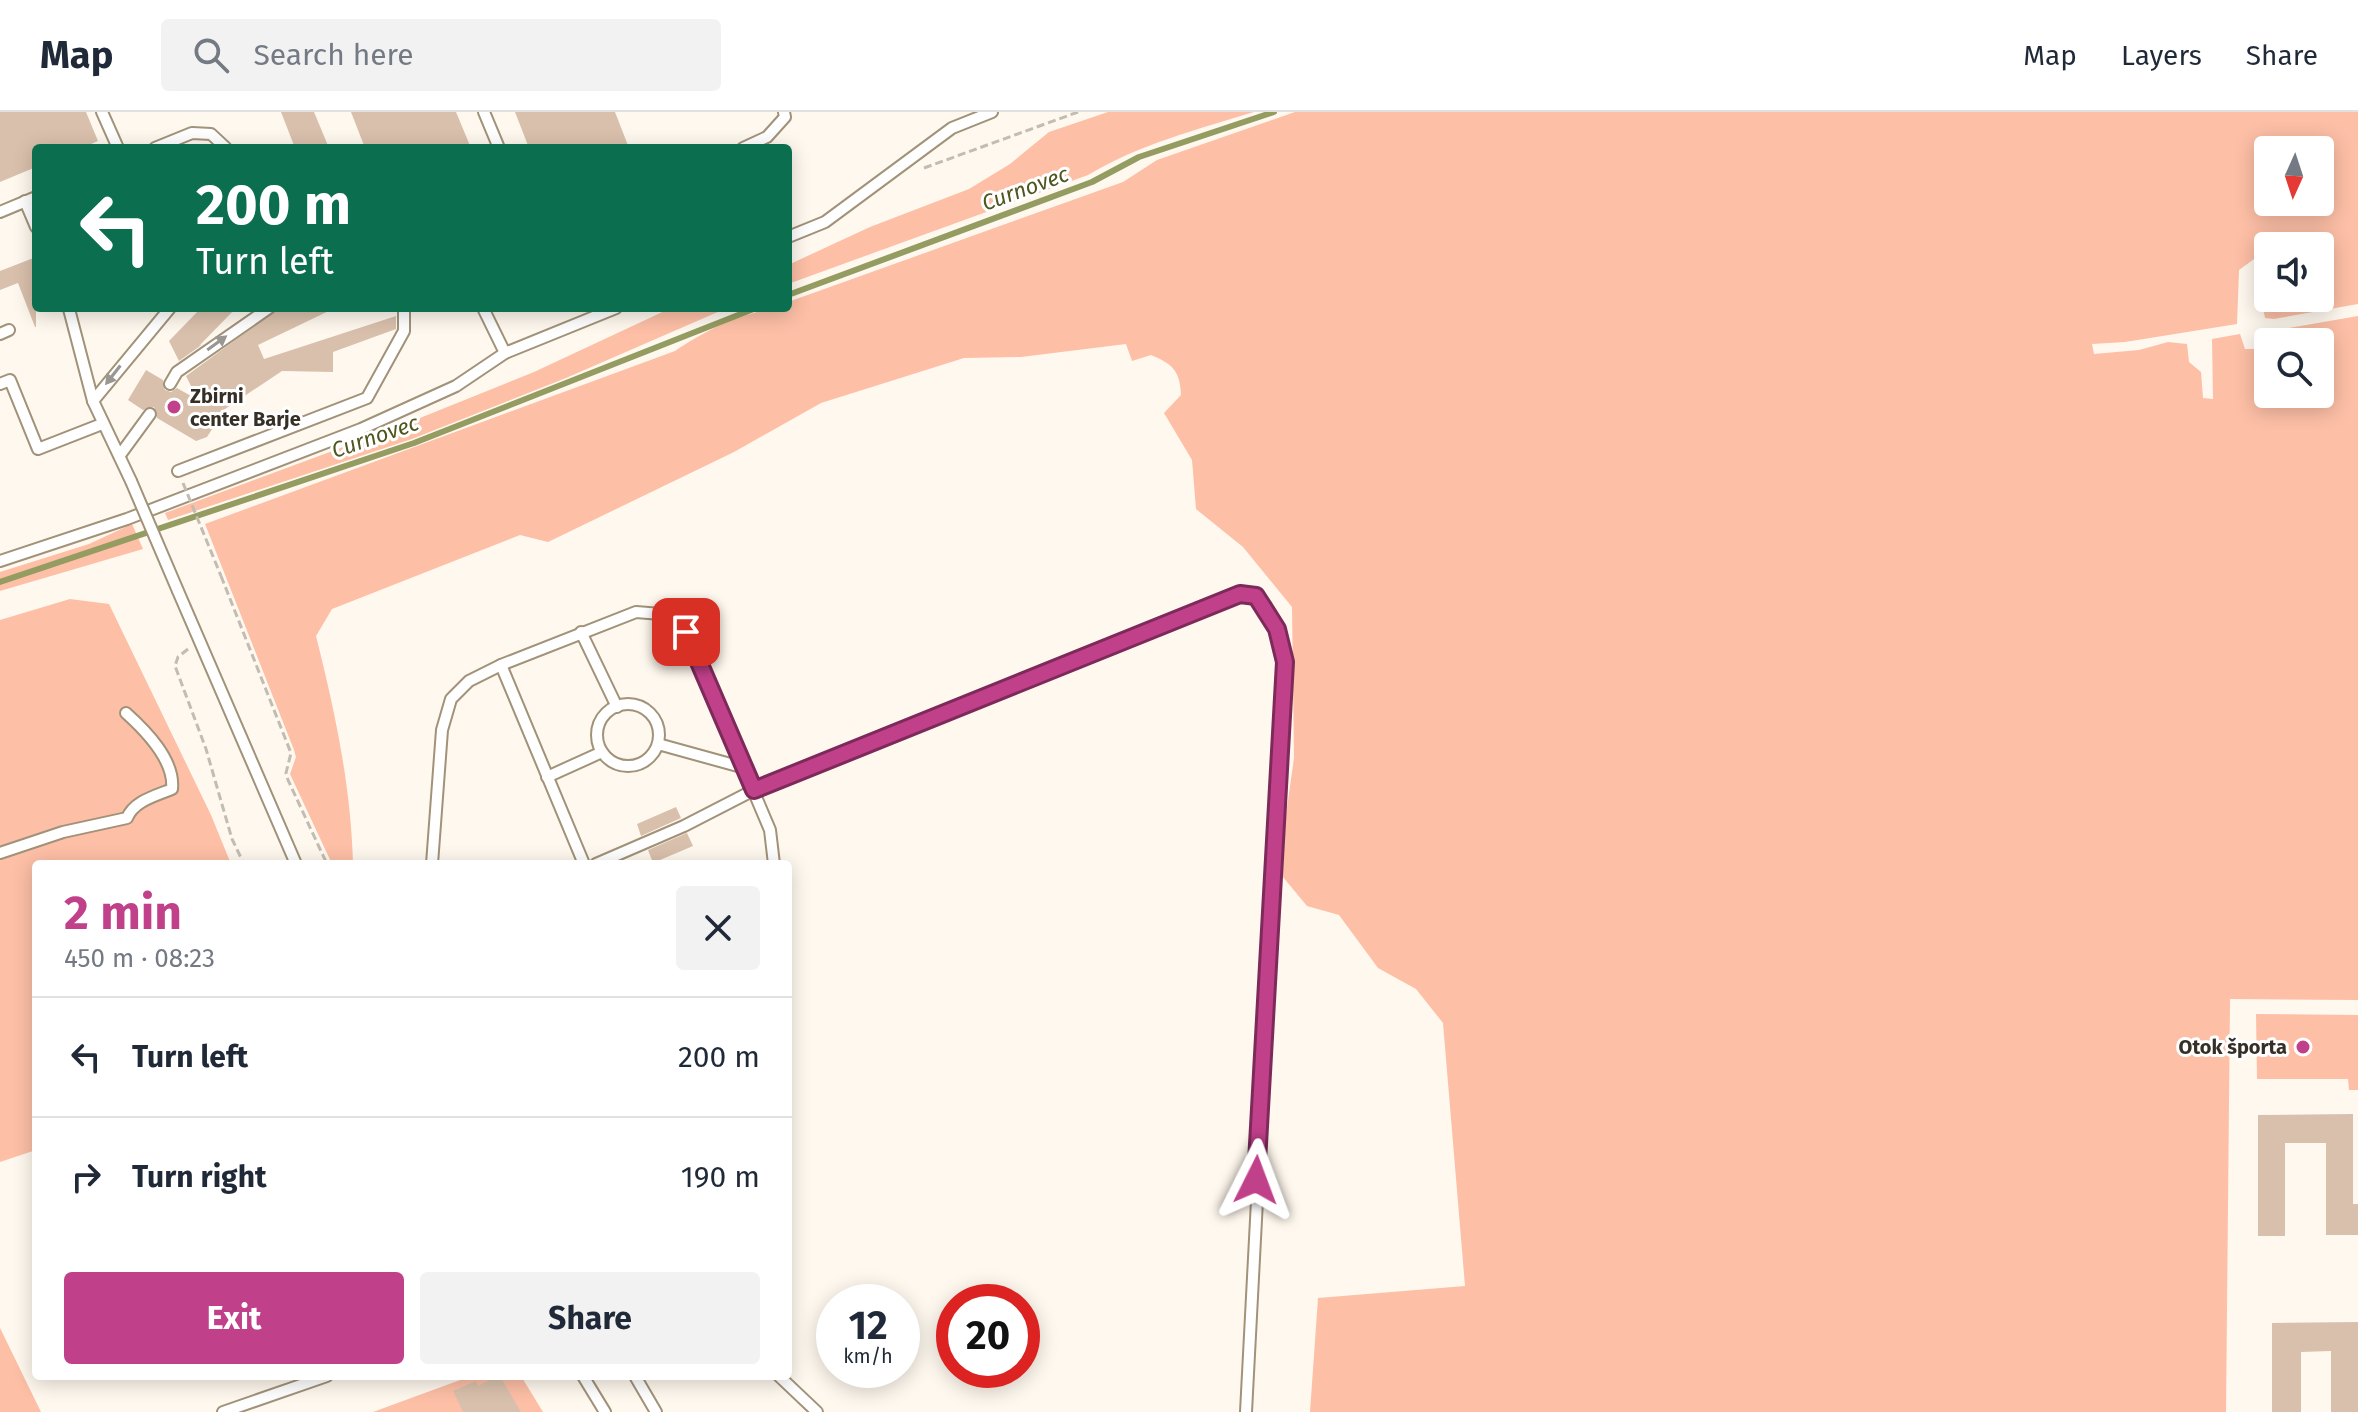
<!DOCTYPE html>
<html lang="en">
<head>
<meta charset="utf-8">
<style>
	:root { --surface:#fff; --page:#f2f2f3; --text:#1f2937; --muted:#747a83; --line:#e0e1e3; --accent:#c0408a }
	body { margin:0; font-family:"Fira Sans",sans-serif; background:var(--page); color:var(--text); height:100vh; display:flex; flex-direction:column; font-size:30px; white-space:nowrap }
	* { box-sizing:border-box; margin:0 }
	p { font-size:26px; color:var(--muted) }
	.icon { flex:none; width:44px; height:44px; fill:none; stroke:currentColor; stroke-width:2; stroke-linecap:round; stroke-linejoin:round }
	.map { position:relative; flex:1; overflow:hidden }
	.side { position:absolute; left:32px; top:748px; width:760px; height:520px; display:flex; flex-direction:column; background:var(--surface); border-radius:8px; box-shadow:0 4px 20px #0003 }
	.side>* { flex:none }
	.banner { position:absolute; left:32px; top:32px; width:760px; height:168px; border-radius:8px; box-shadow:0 4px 20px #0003; background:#0b6e4f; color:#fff; overflow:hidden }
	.needle { width:52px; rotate:183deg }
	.tools { position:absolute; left:2254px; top:24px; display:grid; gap:16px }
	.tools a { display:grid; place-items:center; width:80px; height:80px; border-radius:8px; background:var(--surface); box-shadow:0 4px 20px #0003; font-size:40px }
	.speed { position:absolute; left:816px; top:1172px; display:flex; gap:16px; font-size:40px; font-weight:700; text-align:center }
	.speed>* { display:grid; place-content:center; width:104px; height:104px; border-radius:50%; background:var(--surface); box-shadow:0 4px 20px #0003; line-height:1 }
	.speed small { font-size:20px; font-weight:400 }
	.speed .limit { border:12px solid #d22; background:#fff; color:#111 }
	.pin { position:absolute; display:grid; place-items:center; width:68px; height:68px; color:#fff; margin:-34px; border-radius:16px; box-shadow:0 4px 12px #0006 }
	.me { position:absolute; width:88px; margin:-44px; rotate:3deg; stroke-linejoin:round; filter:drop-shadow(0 0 6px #0008) }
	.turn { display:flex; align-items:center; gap:28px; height:168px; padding:0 32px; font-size:36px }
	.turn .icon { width:104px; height:104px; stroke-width:2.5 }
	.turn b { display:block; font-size:56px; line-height:68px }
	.round { display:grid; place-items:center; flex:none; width:84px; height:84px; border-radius:8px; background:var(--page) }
	.overview { display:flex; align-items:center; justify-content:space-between; height:136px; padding:0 32px }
	h1 { font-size:48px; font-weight:700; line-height:60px; color:var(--accent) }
	.cta { display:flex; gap:16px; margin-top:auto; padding:16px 32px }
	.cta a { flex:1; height:92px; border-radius:8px; background:var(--accent); color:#fff; font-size:32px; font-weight:700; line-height:92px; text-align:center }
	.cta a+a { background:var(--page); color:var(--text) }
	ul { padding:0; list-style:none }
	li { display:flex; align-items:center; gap:24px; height:120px; padding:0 32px; border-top:2px solid var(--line) }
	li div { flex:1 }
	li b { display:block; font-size:30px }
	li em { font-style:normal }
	header { display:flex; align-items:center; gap:48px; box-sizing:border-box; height:112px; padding:0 40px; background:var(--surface); border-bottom:2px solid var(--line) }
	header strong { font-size:38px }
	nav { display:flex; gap:44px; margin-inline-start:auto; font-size:28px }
	.search { width:560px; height:72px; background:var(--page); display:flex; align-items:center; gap:20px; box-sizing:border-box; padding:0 28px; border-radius:8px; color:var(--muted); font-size:30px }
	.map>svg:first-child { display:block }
	.green { fill:#fdbfa6; fill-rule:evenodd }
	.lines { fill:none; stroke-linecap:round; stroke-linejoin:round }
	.stream { stroke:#949c61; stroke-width:6 }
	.building { fill:#d9c0ac }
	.lane-casing { stroke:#a19279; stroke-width:14 }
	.path { stroke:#c2bcb2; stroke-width:3; stroke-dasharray:8 4; stroke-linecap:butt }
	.lane { stroke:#fff; stroke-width:10 }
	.lane-bridge-casing { stroke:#a19279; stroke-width:14; stroke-linecap:butt }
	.path-bridge { stroke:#c2bcb2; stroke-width:3; stroke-dasharray:8 4; stroke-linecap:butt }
	.lane-bridge { stroke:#fff; stroke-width:10 }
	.oneway { fill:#9a9792 }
	.route-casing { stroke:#7d2a5a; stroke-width:20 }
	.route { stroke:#c0408a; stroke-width:14 }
	.poi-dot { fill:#c0408a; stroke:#fff; stroke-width:3 }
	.labels { text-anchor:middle; stroke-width:6; stroke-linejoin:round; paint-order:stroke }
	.poi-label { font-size:20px; font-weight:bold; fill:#352f25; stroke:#fff; text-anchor:start }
	.water-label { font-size:22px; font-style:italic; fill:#4e561d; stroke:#fff }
</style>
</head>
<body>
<header>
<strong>Map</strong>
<div class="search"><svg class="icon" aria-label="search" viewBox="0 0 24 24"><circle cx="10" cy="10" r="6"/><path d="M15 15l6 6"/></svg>Search here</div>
<nav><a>Map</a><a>Layers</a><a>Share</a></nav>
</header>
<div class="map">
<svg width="2358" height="1300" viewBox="0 0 2358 1300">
	<rect width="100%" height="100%" fill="#fff8ee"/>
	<!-- green -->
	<g class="green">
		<path d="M 1108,0 L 1254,0 C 1196,18 1140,32 1088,63 L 788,172 L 788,153 L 870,115 L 969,77 L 1010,52 L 1049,20 Z"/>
		<path d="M 1295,0 L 2358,0 L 2358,192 L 2274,207 L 2265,206 L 2261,186 L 2268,181 L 2268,186 L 2320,186 L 2320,134 L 2288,134 L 2283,127 L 2268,134 L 2268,137 L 2239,158 L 2237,212 L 2125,230 L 2092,232 L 2094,242 L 2139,238 L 2168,230 L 2187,232 L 2189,250 L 2201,260 L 2203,286 L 2213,287 L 2212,227 L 2240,222 L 2245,237 L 2260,237 L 2271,219 L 2358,204 L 2358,888 L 2230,887 L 2226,1300 L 1310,1300 L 1318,1186 L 1465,1174 L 1443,911 L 1416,877 L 1378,856 L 1339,803 L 1307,794 L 1278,759 L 1294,646 L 1292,495 L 1243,435 L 1196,397 L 1192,348 L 1164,301 L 1181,283 C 1180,259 1173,252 1151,243 L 1132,249 L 1126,232 L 1021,245 L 964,246 L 821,291 L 734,340 L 548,430 L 520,423 L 332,497 L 316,524 C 335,600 351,674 353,752 L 332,752 L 290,662 L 296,645 L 294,638 L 205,412 L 675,239 C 706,218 750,196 788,196 L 788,190 L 1123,70 L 1157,48 ZM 2268,38 L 2320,38 L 2320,90 L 2268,90 ZM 2268,230 L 2320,230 L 2320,282 L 2268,282 Z"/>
		<path d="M 671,196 L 727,196 L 566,266 L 412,327 L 168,408 L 165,401 L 400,314 L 534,260 Z"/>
		<path d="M 132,412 L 143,437 L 0,479 L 0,460 L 89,432 Z"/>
		<path d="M 70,487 L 109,492 L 211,703 L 231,752 L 36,752 L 36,1038 L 0,1050 L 0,508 Z"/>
		<path d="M 2256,902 L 2358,903 L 2358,978 L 2349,978 L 2348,967 L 2257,967 Z"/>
		<path d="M 0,1216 L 41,1300 L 0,1300 Z"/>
		<path d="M 471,1264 L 521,1264 L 543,1300 L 373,1300 Z"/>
	</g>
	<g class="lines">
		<!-- stream -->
		<g class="stream">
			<path d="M 788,183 L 1092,70 L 1139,45 L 1274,0"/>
			<path d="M 0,470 L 414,331 L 756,196"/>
		</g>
	</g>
	<!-- building -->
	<g class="building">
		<path d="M 0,0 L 86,0 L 98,29 L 82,36 L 36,36 L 36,55 L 0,70 Z"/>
		<path d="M 281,0 L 314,0 L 329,36 L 295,36 Z"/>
		<path d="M 351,0 L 456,0 L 471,36 L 365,36 Z"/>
		<path d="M 515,0 L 615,0 L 629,36 L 529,36 Z"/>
		<path d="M 36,145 L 36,215 L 35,215 L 18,171 L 0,178 L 0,159 Z"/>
		<path d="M 201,196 L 236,196 L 199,234 L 203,232 L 179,249 L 169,229 Z"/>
		<path d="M 279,196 L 335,196 L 258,233 L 264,247 L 396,204 L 396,217 L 333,240 L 333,260 L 282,259 L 225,297 L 207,325 L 196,329 L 157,306 L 154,295 L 143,298 L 128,288 L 146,258 L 163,268 L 165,278 L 171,280 L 177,276 L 198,288 L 186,264 Z"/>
		<path d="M 676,695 L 681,706 L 641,724 L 637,712 Z"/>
		<path d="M 687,721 L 693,734 L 653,751 L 648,738 Z"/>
		<path d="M 2353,1002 L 2353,1092 L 2358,1092 L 2358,1123 L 2326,1123 L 2326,1031 L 2285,1031 L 2285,1124 L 2258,1124 L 2258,1003 Z"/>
		<path d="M 2358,1210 L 2358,1300 L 2331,1300 L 2331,1239 L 2301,1240 L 2301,1300 L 2272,1300 L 2272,1211 Z"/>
		<path d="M 497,1264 L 500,1264 L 521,1300 L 463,1300 L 453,1279 L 476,1269 L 478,1274 Z"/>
	</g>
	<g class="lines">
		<defs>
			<g id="lane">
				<path d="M 102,0 L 118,36"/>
				<path d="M 484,0 L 499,36"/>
				<path d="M 155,36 L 192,21 L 211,22 L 226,36"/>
				<path d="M 743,36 L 767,25 L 785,5 L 784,0"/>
				<path d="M 25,89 L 36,115"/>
				<path d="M 0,100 L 36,85"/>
				<path d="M 788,125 L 825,110 L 952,16 L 992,0"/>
				<path d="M 483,196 L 505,241"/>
				<path d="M 69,197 L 93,289 L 131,369"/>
				<path d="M 0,222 L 9,218"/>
				<path d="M 0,272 L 10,268 L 38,337 L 102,312"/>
				<path d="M 170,272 L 177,260 L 269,196"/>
				<path d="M 93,289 L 170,196"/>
				<path d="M 120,343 L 150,302"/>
				<path d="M 178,359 L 367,286 L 404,219 L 404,196"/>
				<path d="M 0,449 L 127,407 L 361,317 L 456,274 L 505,241 L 616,196"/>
				<path d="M 178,479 L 296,752"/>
				<path d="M 581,520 L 617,595"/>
				<path d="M 501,553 L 584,752"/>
				<circle cx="628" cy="623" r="31"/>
				<path d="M 658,632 L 745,656"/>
				<path d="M 547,665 L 602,640"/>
				<path d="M 0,741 L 63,720 L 127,706 C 134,689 155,684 172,677 C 175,648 146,619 126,601"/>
				<path d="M 432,752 L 442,618 L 451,587 L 469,569 L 501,553 L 636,500 L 661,502 L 686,520 L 770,718 L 774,752"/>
				<path d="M 596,752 L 684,714 L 754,678 L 1240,482 L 1256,484 L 1277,517 L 1285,550 L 1246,1300"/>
				<path d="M 583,1264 L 605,1300"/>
				<path d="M 635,1264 L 656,1300"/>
				<path d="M 779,1264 L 817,1300"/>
				<path d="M 223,1300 L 327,1264"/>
			</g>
		</defs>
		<!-- lane casing -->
		<use href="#lane" class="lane-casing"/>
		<!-- path -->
		<g class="path">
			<path d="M 924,56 L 1078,0"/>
			<path d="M 221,464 L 291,641 L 286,661 L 288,668 L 327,752"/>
			<path d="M 188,537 L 178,545 L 175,554 L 206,637 L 232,727 L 244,752"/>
		</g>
		<!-- lane -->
		<use href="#lane" class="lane"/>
		<defs>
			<path id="lane-bridge" d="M 131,369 L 178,479"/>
		</defs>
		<!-- lane-bridge casing -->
		<use href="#lane-bridge" class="lane-bridge-casing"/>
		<!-- path-bridge -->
		<path class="path-bridge" d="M 183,371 L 221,464"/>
		<!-- lane-bridge -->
		<use href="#lane-bridge" class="lane-bridge"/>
	</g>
	<!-- one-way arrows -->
	<defs><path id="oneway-solid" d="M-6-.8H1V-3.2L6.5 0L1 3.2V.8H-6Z" transform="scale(2)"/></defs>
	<g class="oneway">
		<use href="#oneway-solid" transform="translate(217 231) rotate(-36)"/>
		<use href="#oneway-solid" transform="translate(113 263) rotate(128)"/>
	</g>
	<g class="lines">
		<defs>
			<path id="route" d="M 686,520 L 754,678 L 1240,482 L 1256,484 L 1277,517 L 1285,550 L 1256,1068"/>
		</defs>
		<!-- route casing -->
		<use href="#route" class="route-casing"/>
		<!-- route -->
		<use href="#route" class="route"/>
	</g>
	<!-- markers -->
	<g class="poi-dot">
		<circle cx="174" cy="295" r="8"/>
		<circle cx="2303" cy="935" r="8"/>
	</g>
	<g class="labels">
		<!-- poi labels -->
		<g class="poi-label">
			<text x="190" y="291">Zbirni<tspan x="190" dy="23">center Barje</tspan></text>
			<text x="2287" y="942" text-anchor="end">Otok športa</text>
		</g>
		<!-- water labels -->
		<g class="water-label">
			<text transform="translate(1025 76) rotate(-20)" y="8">Curnovec</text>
			<text transform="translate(375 324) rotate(-19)" y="8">Curnovec</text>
		</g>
	</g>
</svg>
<div class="tools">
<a><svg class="needle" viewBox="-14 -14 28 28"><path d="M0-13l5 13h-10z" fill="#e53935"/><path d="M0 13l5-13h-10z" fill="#747a83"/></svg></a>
<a><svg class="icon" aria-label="sound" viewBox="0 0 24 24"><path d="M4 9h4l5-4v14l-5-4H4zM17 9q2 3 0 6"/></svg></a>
<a><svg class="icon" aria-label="search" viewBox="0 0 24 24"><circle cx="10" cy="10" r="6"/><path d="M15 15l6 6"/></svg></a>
</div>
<div class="speed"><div>12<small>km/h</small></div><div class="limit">20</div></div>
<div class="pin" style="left:686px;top:520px;background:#d93025"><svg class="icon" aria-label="arrive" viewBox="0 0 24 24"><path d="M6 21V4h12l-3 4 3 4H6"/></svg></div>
<svg class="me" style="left:1256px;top:1068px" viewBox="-20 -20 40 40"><path d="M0-17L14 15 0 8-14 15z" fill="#c0408a" stroke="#fff" stroke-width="4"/></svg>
<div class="banner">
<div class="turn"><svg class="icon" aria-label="left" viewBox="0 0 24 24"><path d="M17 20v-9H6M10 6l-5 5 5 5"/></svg><div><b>200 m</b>Turn left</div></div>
</div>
<section class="side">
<div class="overview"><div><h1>2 min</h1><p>450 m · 08:23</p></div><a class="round"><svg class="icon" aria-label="close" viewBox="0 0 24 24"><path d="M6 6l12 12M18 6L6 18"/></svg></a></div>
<ul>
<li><svg class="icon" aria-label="left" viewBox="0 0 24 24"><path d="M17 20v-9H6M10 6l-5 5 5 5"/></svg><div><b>Turn left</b></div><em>200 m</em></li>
<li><svg class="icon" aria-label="right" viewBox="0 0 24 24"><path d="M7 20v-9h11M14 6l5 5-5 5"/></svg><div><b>Turn right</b></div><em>190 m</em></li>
</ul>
<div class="cta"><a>Exit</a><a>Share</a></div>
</section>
</div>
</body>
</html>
